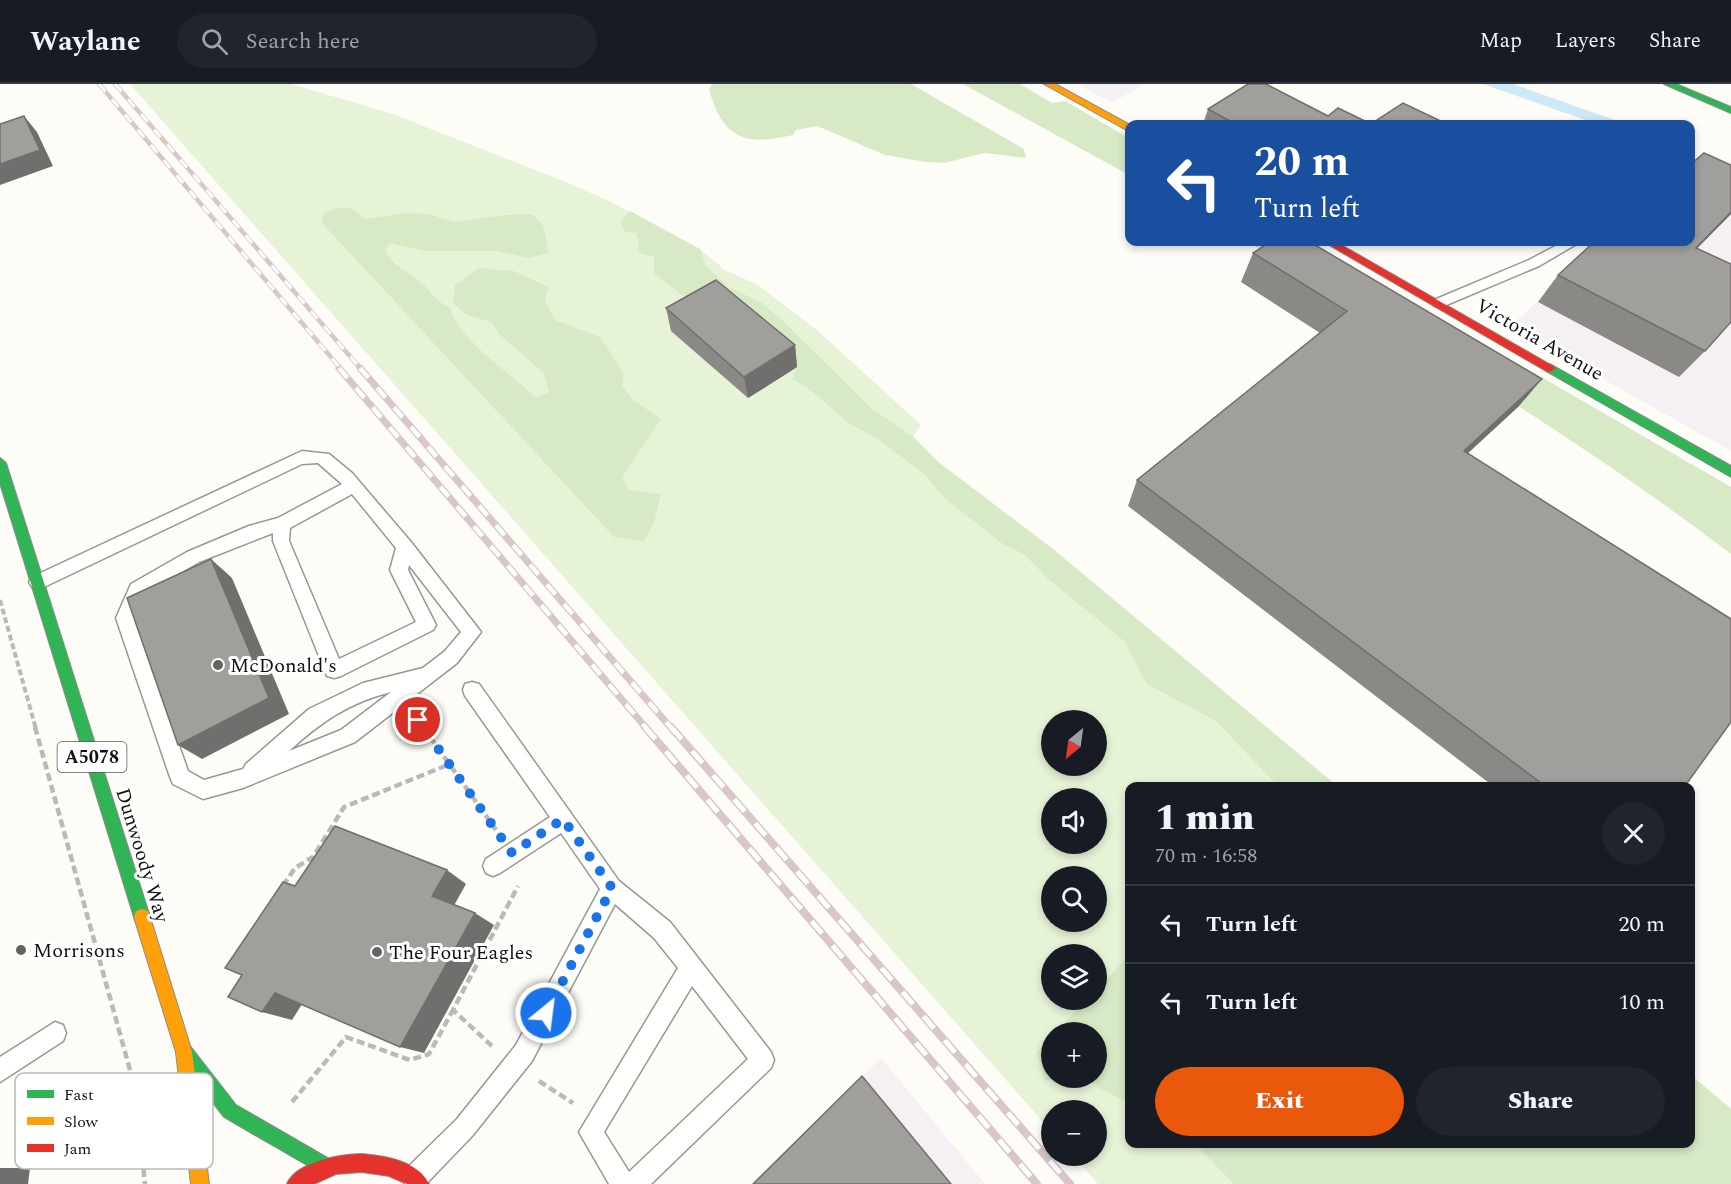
<!DOCTYPE html>
<html lang="en">
<head>
<meta charset="utf-8">
<style>
	:root { --surface:#171b24; --page:#20242c; --text:#f1f3f6; --muted:#9ea1a6; --line:#363941; --accent:#ea580c }
	body { margin:0; font-family:Spectral,serif; background:var(--page); color:var(--text); height:100vh; display:flex; flex-direction:column; font-size:22px; white-space:nowrap }
	* { box-sizing:border-box; margin:0 }
	p { font-size:20px; color:var(--muted) }
	.icon { flex:none; width:33px; height:33px; fill:none; stroke:currentColor; stroke-width:2; stroke-linecap:round; stroke-linejoin:round }
	.map { position:relative; flex:1; overflow:hidden }
	.side { position:absolute; left:1125px; top:698px; width:570px; height:366px; display:flex; flex-direction:column; background:var(--surface); border-radius:12px; box-shadow:0 3px 9px #0003 }
	.side>* { flex:none }
	.hud { position:absolute; left:1125px; top:36px; width:570px; height:126px; border-radius:12px; box-shadow:0 3px 9px #0003; background:#1a4fa0; color:#fff; overflow:hidden }
	.needle { width:39px; rotate:209deg }
	.controls { position:absolute; left:1041px; top:626px; display:grid; gap:12px }
	.controls a { display:grid; place-items:center; width:66px; height:66px; border-radius:50%; background:var(--surface); box-shadow:0 3px 9px #0003; font-size:30px }
	.pin { position:absolute; display:grid; place-items:center; width:51px; height:51px; color:#fff; margin:-26px; border:3px solid #fff; border-radius:50%; box-shadow:0 2px 6px #0007 }
	.me { position:absolute; width:66px; margin:-33px; rotate:29deg; stroke-linejoin:round; filter:drop-shadow(0 0 4px #0008) }
	.turn { display:flex; align-items:center; gap:21px; height:126px; padding:0 30px; font-size:27px }
	.turn .icon { width:78px; height:78px; stroke-width:2.5 }
	.turn b { display:block; font-size:42px; line-height:51px }
	.round { display:grid; place-items:center; flex:none; width:63px; height:63px; border-radius:32px; background:var(--page) }
	.overview { display:flex; align-items:center; justify-content:space-between; height:102px; padding:0 30px }
	h1 { font-size:36px; font-weight:800; line-height:45px }
	.action { display:flex; gap:12px; margin-top:auto; padding:12px 30px }
	.action a { flex:1; height:69px; border-radius:36px; background:var(--accent); color:#fff; font-size:24px; font-weight:800; line-height:69px; text-align:center }
	.action a+a { background:var(--page); color:var(--text) }
	ul { padding:0; list-style:none }
	li { display:flex; align-items:center; gap:18px; height:78px; padding:0 30px; border-top:2px solid var(--line) }
	li div { flex:1 }
	li b { display:block; font-size:22px }
	li em { font-style:normal }
	header { display:flex; align-items:center; gap:36px; box-sizing:border-box; height:84px; padding:0 30px; background:var(--surface); border-bottom:2px solid var(--line) }
	header strong { font-size:28px }
	nav { display:flex; gap:33px; margin-inline-start:auto; font-size:21px }
	.search { width:420px; height:54px; background:var(--page); display:flex; align-items:center; gap:15px; box-sizing:border-box; padding:0 21px; border-radius:33px; color:var(--muted); font-size:22px }
	.map>svg:first-child { display:block }
	.industrial { fill:#f5f0f3 }
	.green { fill:#e7f3d7; fill-rule:evenodd }
	.forest { fill:#d8eac5 }
	.water { fill:#cde8f7 }
	.lines { fill:none; stroke-linecap:round; stroke-linejoin:round }
	.lane-casing { stroke:#979795; stroke-width:3 }
	.fast-casing { stroke:#8e8d8b; stroke-width:2 }
	.slow-casing { stroke:#8e8d8b; stroke-width:2 }
	.jam-casing { stroke:#8e8d8b; stroke-width:2 }
	.path-far1 { stroke:#b9b9b8; stroke-width:4; stroke-dasharray:6 3; stroke-linecap:butt }
	.path { stroke:#b9b9b8; stroke-width:4.5; stroke-dasharray:8 4; stroke-linecap:butt }
	.lane { fill:#fffffe; fill-rule:evenodd }
	.fast { fill:#30b455; fill-rule:evenodd }
	.slow { fill:#ff9f0a; fill-rule:evenodd }
	.jam { fill:#e5322d; fill-rule:evenodd }
	.rail-far2-casing { stroke:#d9c6c7; stroke-width:4.5 }
	.rail-far1-casing { stroke:#d9c6c7; stroke-width:7 }
	.rail-casing { stroke:#d9c6c7; stroke-width:8 }
	.rail-far2 { stroke:#fff; stroke-width:3; stroke-dasharray:10; stroke-linecap:butt }
	.rail-far1 { stroke:#fff; stroke-width:4.5; stroke-dasharray:13; stroke-linecap:butt }
	.rail { stroke:#fff; stroke-width:5; stroke-dasharray:16; stroke-linecap:butt }
	.wall { fill:#8a8986 }
	.shaded-wall { fill:#716f6d }
	.building { fill:#a19f9c; stroke:#716f6d; stroke-width:1.5 }
	.route { stroke:#1a73e8; stroke-width:10; stroke-dasharray:0 18 }
	.poi-dot { fill:#646362; stroke:#fff; stroke-width:2 }
	.labels { text-anchor:middle; stroke-width:6; stroke-linejoin:round; paint-order:stroke }
	.shield { fill:#fff; stroke:#585858; stroke-width:1.5 }
	.shield-label { font-size:18px; font-weight:bold; fill:#111 }
	.street-label { font-size:20px; fill:#111; stroke:#fff }
	.poi-label { font-size:20px; fill:#111; stroke:#fff; text-anchor:start }
	.key { fill:#fff; stroke:#b8b8b8; stroke-width:1.5 }
	.key-label { font-size:16px; fill:#111 }
</style>
</head>
<body>
<header>
<strong>Waylane</strong>
<div class="search"><svg class="icon" aria-label="search" viewBox="0 0 24 24"><circle cx="10" cy="10" r="6"/><path d="M15 15l6 6"/></svg>Search here</div>
<nav><a>Map</a><a>Layers</a><a>Share</a></nav>
</header>
<div class="map">
<svg width="1731" height="1100" viewBox="0 0 1731 1100">
	<rect width="100%" height="100%" fill="#fdfcf7"/>
	<!-- industrial -->
	<g class="industrial">
		<path d="M 1077,0 L 1144,0 L 1112,19 Z"/>
		<path d="M 1691,73 L 1731,88 L 1731,367 L 1510,243 L 1601,158 L 1690,158 Z"/>
		<path d="M 881,974 L 985,1100 L 753,1100 Z"/>
	</g>
	<!-- green -->
	<path class="green" d="M 130,0 L 291,0 L 393,30 L 568,99 L 609,117 L 700,165 L 725,186 L 758,201 L 818,247 L 921,341 L 913,352 L 939,378 L 1053,465 L 1337,702 L 1130,702 L 1130,1059 L 1690,1059 L 1691,991 L 1731,1025 L 1731,1100 L 1098,1100 L 1073,1071 L 1096,1071 L 1096,1026 L 1052,1026 L 1051,1047 ZM 1052,636 L 1096,636 L 1096,681 L 1052,681 ZM 1052,714 L 1096,714 L 1096,759 L 1052,759 ZM 1052,792 L 1096,792 L 1096,837 L 1052,837 ZM 1052,870 L 1096,870 L 1096,915 L 1052,915 ZM 1052,948 L 1096,948 L 1096,993 L 1052,993 Z"/>
	<!-- forest -->
	<g class="forest">
		<path d="M 712,0 L 911,0 L 1024,65 L 1026,74 L 985,69 L 944,79 L 926,78 L 885,71 L 817,42 L 796,46 L 793,51 C 745,62 724,56 709,6 Z"/>
		<path d="M 963,0 L 1020,0 L 1052,19 L 1065,17 L 1129,54 L 1129,91 Z"/>
		<path d="M 338,124 L 351,124 L 366,135 L 406,129 L 428,130 L 455,138 L 505,131 L 532,130 L 543,141 L 549,169 L 528,174 L 497,167 L 426,167 L 389,159 L 385,167 C 397,187 411,187 425,202 C 434,212 438,218 450,224 C 458,255 512,291 536,313 L 549,308 L 544,289 L 501,252 L 491,238 L 467,231 L 453,219 L 455,201 L 479,184 L 514,187 L 549,203 L 545,217 L 555,236 L 600,253 L 624,289 L 622,302 L 632,315 L 661,335 L 622,393 L 628,406 L 661,410 L 654,439 L 644,457 L 614,453 L 321,138 L 324,129 Z"/>
		<path d="M 630,127 L 700,165 L 706,182 L 716,191 L 729,203 L 762,219 L 784,238 L 871,324 L 912,352 L 939,379 L 1053,465 L 1337,702 L 1278,702 L 1216,637 L 1147,600 L 1124,557 L 1048,495 L 1024,470 L 1004,461 L 942,412 L 926,391 L 879,356 L 847,338 L 809,305 L 792,295 L 797,283 L 686,214 L 654,190 L 654,173 L 638,169 L 639,156 L 636,149 L 625,148 L 620,138 Z"/>
		<path d="M 1248,158 L 1308,158 L 1731,403 L 1731,470 C 1579,354 1413,255 1248,158 Z"/>
		<path d="M 1129,871 L 1129,1019 L 1102,1006 L 1087,993 L 1096,993 L 1096,948 L 1056,948 L 1088,915 L 1096,915 L 1097,906 Z"/>
		<path d="M 1051,953 L 1052,993 L 1060,993 L 1045,997 L 1037,968 Z"/>
		<path d="M 1691,991 L 1731,1025 L 1731,1100 L 1234,1100 L 1194,1059 L 1690,1059 Z"/>
	</g>
	<!-- water -->
	<path class="water" d="M 1483,0 L 1513,0 L 1626,40 L 1597,40 Z"/>
	<g class="lines">
		<defs>
			<g id="lane">
				<path d="M 1563,158 L 1580,158 L 1539,182 L 1444,222 L 1434,222 L 1432,219 L 1434,216 L 1529,176 Z"/>
				<path d="M 302,367 L 329,370 L 352,389 L 411,458 L 481,548 L 457,579 L 355,658 L 243,704 L 203,715 L 173,700 L 170,693 L 116,534 L 131,500 L 187,468 L 249,442 L 278,434 L 342,400 L 318,379 L 302,380 L 44,503 L 38,505 L 32,503 L 29,498 L 32,493 ZM 352,410 L 396,464 L 390,486 L 416,538 L 339,575 L 289,457 L 290,444 ZM 273,449 L 273,457 L 327,592 L 334,594 L 341,592 L 433,546 L 436,541 L 408,486 L 409,481 L 461,548 L 445,567 L 423,584 L 363,599 L 309,625 L 246,680 L 243,685 L 204,696 L 188,687 L 134,534 L 144,510 L 199,478 ZM 391,608 L 341,646 L 289,667 C 321,638 348,619 391,608 Z"/>
				<path d="M 472,598 L 479,600 L 619,797 L 670,838 L 771,968 L 774,976 L 771,984 L 651,1100 L 609,1100 L 579,1048 L 678,884 L 654,854 L 615,820 L 532,977 L 473,1051 L 426,1100 L 405,1100 L 403,1094 L 406,1085 L 457,1035 L 516,961 L 600,805 L 561,749 L 500,789 L 493,792 L 486,789 L 483,782 L 486,775 L 550,733 L 465,612 L 463,606 L 465,600 ZM 692,902 L 748,975 L 629,1088 L 604,1048 Z"/>
				<path d="M 55,938 L 63,941 L 66,949 L 63,957 L 0,998 L 0,973 Z"/>
			</g>
			<g id="fast">
				<path d="M 1664,0 L 1676,0 L 1731,23 L 1731,29 Z"/>
				<path d="M 1550,280 L 1731,382 L 1731,393 L 1546,287 L 1544,284 Z"/>
				<path d="M 0,374 L 6,379 L 150,833 L 148,839 L 142,841 L 136,839 L 134,833 L 0,399 Z"/>
				<path d="M 184,960 L 190,962 L 236,1021 L 333,1077 L 336,1083 L 333,1089 L 327,1092 L 321,1089 L 224,1033 L 178,974 L 176,968 L 178,962 Z"/>
			</g>
			<g id="slow">
				<path d="M 1044,0 L 1055,0 L 1130,41 L 1130,48 Z"/>
				<path d="M 142,825 L 148,827 L 150,833 L 192,968 L 209,1100 L 191,1100 L 176,968 L 134,833 L 136,827 Z"/>
			</g>
			<g id="jam">
				<path d="M 1324,158 L 1336,158 L 1556,284 L 1550,288 L 1546,287 Z"/>
				<path d="M 362,1070 C 384,1072 419,1077 429,1100 L 407,1100 L 389,1092 L 362,1088 L 336,1090 L 314,1100 L 287,1100 C 296,1078 341,1070 362,1070 Z"/>
			</g>
		</defs>
		<!-- lane casing -->
		<use href="#lane" class="lane-casing"/>
		<!-- fast casing -->
		<use href="#fast" class="fast-casing"/>
		<!-- slow casing -->
		<use href="#slow" class="slow-casing"/>
		<!-- jam casing -->
		<use href="#jam" class="jam-casing"/>
		<!-- path-far1 -->
		<g class="path-far1">
			<path d="M 0,516 L 36,645"/>
			<path d="M 418,636 L 424,645"/>
		</g>
		<!-- path -->
		<g class="path">
			<path d="M 35,643 L 135,1004 L 145,1100"/>
			<path d="M 423,643 L 496,746"/>
			<path d="M 283,802 L 295,784 L 313,773 L 344,723 L 450,680"/>
			<path d="M 492,962 L 453,926 L 518,802"/>
			<path d="M 539,997 L 573,1019"/>
			<path d="M 292,1018 L 346,953 L 410,976 L 429,970 L 453,926"/>
		</g>
		<!-- lane -->
		<use href="#lane" class="lane"/>
		<!-- fast -->
		<use href="#fast" class="fast"/>
		<!-- slow -->
		<use href="#slow" class="slow"/>
		<!-- jam -->
		<use href="#jam" class="jam"/>
		<defs>
			<g id="rail-far2">
				<path d="M 99,0 L 341,285"/>
				<path d="M 115,0 L 361,285"/>
			</g>
			<g id="rail-far1">
				<path d="M 339,284 L 647,645"/>
				<path d="M 360,284 L 672,645"/>
			</g>
			<g id="rail">
				<path d="M 645,643 L 1037,1100"/>
				<path d="M 671,643 L 1070,1100"/>
			</g>
		</defs>
		<!-- rail-far2 casing -->
		<use href="#rail-far2" class="rail-far2-casing"/>
		<!-- rail-far1 casing -->
		<use href="#rail-far1" class="rail-far1-casing"/>
		<!-- rail casing -->
		<use href="#rail" class="rail-casing"/>
		<!-- rail-far2 -->
		<use href="#rail-far2" class="rail-far2"/>
		<!-- rail-far1 -->
		<use href="#rail-far1" class="rail-far1"/>
		<!-- rail -->
		<use href="#rail" class="rail"/>
	</g>
	<!-- wall -->
	<g class="wall">
		<path d="M 1208,25 L 1328,32 L 1371,40 L 1447,40 L 1203,40 Z"/>
		<path d="M 1731,81 L 1731,130 L 1697,164 L 1705,267 L 1679,293 L 1538,218 L 1558,191 Z"/>
		<path d="M 1253,169 L 1519,322 L 1468,369 L 1685,702 L 1493,702 L 1128,422 L 1137,396 L 1320,249 L 1241,198 Z"/>
		<path d="M 666,224 L 795,261 L 797,283 L 748,314 L 671,247 Z"/>
	</g>
	<!-- shaded-wall -->
	<g class="shaded-wall">
		<path d="M 24,32 L 37,48 L 53,82 L 0,101 L 0,80 Z"/>
		<path d="M 1731,128 L 1731,130 L 1672,190 L 1696,164 Z"/>
		<path d="M 795,261 L 797,283 L 748,314 L 744,293 Z"/>
		<path d="M 1542,295 L 1519,322 L 1443,392 L 1464,367 Z"/>
		<path d="M 211,475 L 232,494 L 289,630 L 202,675 L 178,661 Z"/>
		<path d="M 447,786 L 466,800 L 452,825 L 432,812 Z"/>
		<path d="M 475,829 L 494,841 L 424,969 L 400,963 Z"/>
		<path d="M 275,909 L 304,917 L 292,936 L 262,928 Z"/>
		<path d="M 0,1084 L 30,1084 L 28,1100 L 0,1100 Z"/>
	</g>
	<!-- building -->
	<g class="building">
		<path d="M 1248,0 L 1266,0 L 1328,32 L 1338,24 L 1371,40 L 1403,19 L 1447,40 L 1235,40 L 1208,25 Z"/>
		<path d="M 24,32 L 40,66 L 0,80 L 0,40 Z"/>
		<path d="M 1704,69 L 1731,81 L 1731,128 L 1696,164 L 1731,180 L 1731,238 L 1705,267 L 1558,191 L 1594,158 L 1690,158 L 1690,81 Z"/>
		<path d="M 1270,158 L 1310,158 L 1542,295 L 1464,367 L 1731,535 L 1731,638 L 1685,702 L 1545,702 L 1137,396 L 1347,227 L 1253,169 Z"/>
		<path d="M 716,196 L 795,261 L 744,293 L 666,224 Z"/>
		<path d="M 211,475 L 269,614 L 178,661 L 127,514 Z"/>
		<path d="M 335,742 L 447,786 L 432,812 L 475,829 L 400,963 L 275,909 L 262,928 L 228,913 L 242,891 L 225,884 L 283,798 L 295,802 Z"/>
		<path d="M 862,992 L 951,1100 L 753,1100 Z"/>
	</g>
	<g class="lines">
		<!-- route -->
		<path class="route" d="M 418,636 L 512,769 L 563,735 L 612,804 L 546,929"/>
	</g>
	<!-- markers -->
	<g class="poi-dot">
		<circle cx="218" cy="581" r="6"/>
		<circle cx="21" cy="866" r="6"/>
		<circle cx="377" cy="868" r="6"/>
	</g>
	<g class="labels">
		<!-- shield labels -->
		<rect class="shield" x="57.5" y="658" width="69" height="30" rx="4.5"/>
		<g class="shield-label">
			<text x="92" y="679">A5078</text>
		</g>
		<!-- street labels -->
		<g class="street-label">
			<text transform="translate(1540 255) rotate(30)" y="7">Victoria Avenue</text>
			<text transform="translate(143 771) rotate(73)" y="7">Dunwoody Way</text>
		</g>
		<!-- poi labels -->
		<g class="poi-label">
			<text x="230" y="588">McDonald's</text>
			<text x="33" y="873">Morrisons</text>
			<text x="389" y="875">The Four Eagles</text>
		</g>
	</g>
	<!-- legend -->
	<rect x="15" y="989" width="198" height="96" rx="9" class="key"/>
	<rect x="27" y="1006" width="27" height="8" fill="#30b455"/>
	<rect x="27" y="1033" width="27" height="8" fill="#ff9f0a"/>
	<rect x="27" y="1060" width="27" height="8" fill="#e5322d"/>
	<g class="key-label">
		<text x="64" y="1016">Fast</text>
		<text x="64" y="1043">Slow</text>
		<text x="64" y="1070">Jam</text>
	</g>
</svg>
<div class="controls">
<a><svg class="needle" viewBox="-14 -14 28 28"><path d="M0-13l5 13h-10z" fill="#e53935"/><path d="M0 13l5-13h-10z" fill="#9ea1a6"/></svg></a>
<a><svg class="icon" aria-label="sound" viewBox="0 0 24 24"><path d="M4 9h4l5-4v14l-5-4H4zM17 9q2 3 0 6"/></svg></a>
<a><svg class="icon" aria-label="search" viewBox="0 0 24 24"><circle cx="10" cy="10" r="6"/><path d="M15 15l6 6"/></svg></a>
<a><svg class="icon" aria-label="layers" viewBox="0 0 24 24"><path d="M12 4l9 5-9 5-9-5zM3 14l9 5 9-5"/></svg></a>
<a>+</a>
<a>−</a>
</div>
<div class="pin" style="left:418px;top:636px;background:#d93025"><svg class="icon" aria-label="arrive" viewBox="0 0 24 24"><path d="M6 21V4h12l-3 4 3 4H6"/></svg></div>
<svg class="me" style="left:546px;top:929px" viewBox="-20 -20 40 40"><circle r="17" fill="#1a73e8" stroke="#fff" stroke-width="3"/><path d="M0-11L8 9 0 5-8 9z" fill="#fff"/></svg>
<div class="hud">
<div class="turn"><svg class="icon" aria-label="left" viewBox="0 0 24 24"><path d="M17 20v-9H6M10 6l-5 5 5 5"/></svg><div><b>20 m</b>Turn left</div></div>
</div>
<section class="side">
<div class="overview"><div><h1>1 min</h1><p>70 m · 16:58</p></div><a class="round"><svg class="icon" aria-label="close" viewBox="0 0 24 24"><path d="M6 6l12 12M18 6L6 18"/></svg></a></div>
<ul>
<li><svg class="icon" aria-label="left" viewBox="0 0 24 24"><path d="M17 20v-9H6M10 6l-5 5 5 5"/></svg><div><b>Turn left</b></div><em>20 m</em></li>
<li><svg class="icon" aria-label="left" viewBox="0 0 24 24"><path d="M17 20v-9H6M10 6l-5 5 5 5"/></svg><div><b>Turn left</b></div><em>10 m</em></li>
</ul>
<div class="action"><a>Exit</a><a>Share</a></div>
</section>
</div>
</body>
</html>
